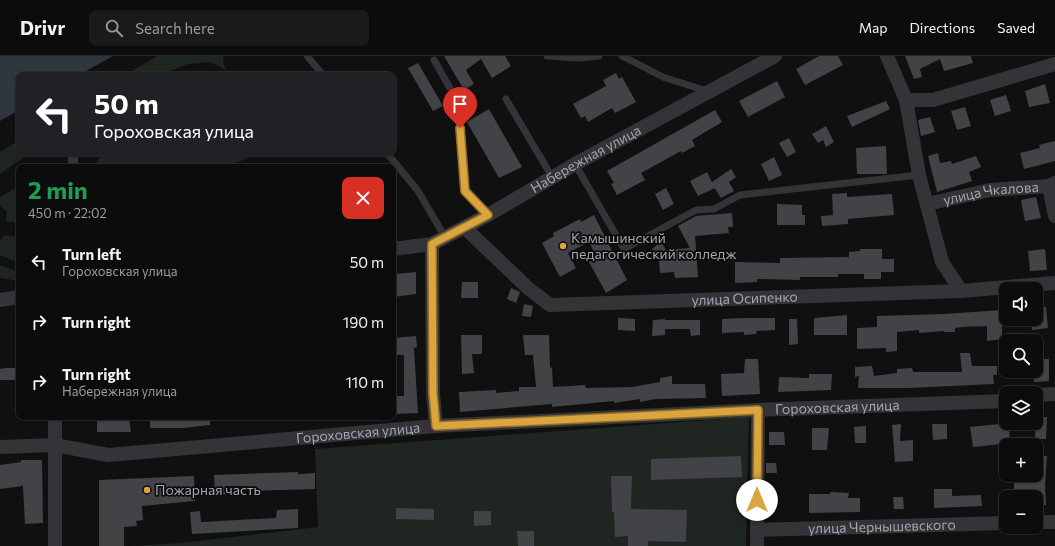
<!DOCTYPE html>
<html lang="en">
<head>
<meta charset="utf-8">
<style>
	:root { --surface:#0c0c0d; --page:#1a1a1b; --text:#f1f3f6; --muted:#9a9b9d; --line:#2c2c2e }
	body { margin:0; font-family:Commissioner,sans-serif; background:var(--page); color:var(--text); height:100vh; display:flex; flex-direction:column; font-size:15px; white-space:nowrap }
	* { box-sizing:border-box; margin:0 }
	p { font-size:13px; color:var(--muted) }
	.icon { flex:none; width:22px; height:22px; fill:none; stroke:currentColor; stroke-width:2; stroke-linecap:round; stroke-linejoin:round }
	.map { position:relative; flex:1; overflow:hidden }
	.side { position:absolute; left:16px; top:108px; width:380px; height:256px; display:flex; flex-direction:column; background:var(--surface); border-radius:8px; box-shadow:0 1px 3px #0004,0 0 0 1px var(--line) }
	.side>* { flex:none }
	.top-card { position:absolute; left:16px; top:16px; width:380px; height:84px; border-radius:8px; box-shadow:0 1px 3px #0004,0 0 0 1px var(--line); background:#202124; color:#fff; overflow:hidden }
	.controls { position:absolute; left:999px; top:226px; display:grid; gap:8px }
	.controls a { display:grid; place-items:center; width:44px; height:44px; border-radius:8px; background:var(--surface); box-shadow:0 1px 3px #0004,0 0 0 1px var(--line); font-size:20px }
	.pin { position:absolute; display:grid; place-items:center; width:34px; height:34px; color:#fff; margin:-41px -17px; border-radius:50% 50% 50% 0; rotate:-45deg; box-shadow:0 0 4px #0007 }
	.pin .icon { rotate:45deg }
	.me { position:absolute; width:44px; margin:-22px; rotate:0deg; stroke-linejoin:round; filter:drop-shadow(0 0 3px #0008) }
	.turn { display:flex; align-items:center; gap:14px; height:84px; padding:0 12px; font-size:18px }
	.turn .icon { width:52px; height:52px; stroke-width:2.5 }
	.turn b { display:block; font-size:28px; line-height:34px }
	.round { display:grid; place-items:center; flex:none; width:42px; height:42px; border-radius:8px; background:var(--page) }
	.overview { display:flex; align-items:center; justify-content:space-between; height:68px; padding:0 12px }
	h1 { font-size:24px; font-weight:700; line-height:30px; color:#1e9e55 }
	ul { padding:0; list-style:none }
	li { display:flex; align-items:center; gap:12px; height:60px; padding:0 12px }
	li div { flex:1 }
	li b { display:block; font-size:15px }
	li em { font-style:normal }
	header { display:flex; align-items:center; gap:24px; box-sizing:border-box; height:56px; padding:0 20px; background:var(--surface); border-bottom:1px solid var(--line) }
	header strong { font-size:19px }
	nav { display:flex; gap:22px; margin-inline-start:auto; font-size:14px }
	.search { width:280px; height:36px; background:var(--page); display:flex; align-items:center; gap:10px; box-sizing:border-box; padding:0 14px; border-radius:8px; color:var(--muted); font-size:15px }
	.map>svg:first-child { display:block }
	.green { fill:#1f2520 }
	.water { fill:#2f363c }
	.building { fill:#424346 }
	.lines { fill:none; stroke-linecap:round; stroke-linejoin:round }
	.service { stroke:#343438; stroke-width:7 }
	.pedestrian { stroke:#343438; stroke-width:10 }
	.minor { stroke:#343438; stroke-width:14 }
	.route-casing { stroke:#8e6b29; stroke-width:10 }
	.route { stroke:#daa53f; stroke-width:7 }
	.poi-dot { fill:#daa53f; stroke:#0b0b0c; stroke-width:1.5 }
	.labels { text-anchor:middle; stroke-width:3.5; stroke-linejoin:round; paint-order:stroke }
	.street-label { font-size:14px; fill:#a3a7b0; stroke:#0b0b0c }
	.poi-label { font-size:14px; fill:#a3a7b0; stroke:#0b0b0c; text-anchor:start }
</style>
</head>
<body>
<header>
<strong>Drivr</strong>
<div class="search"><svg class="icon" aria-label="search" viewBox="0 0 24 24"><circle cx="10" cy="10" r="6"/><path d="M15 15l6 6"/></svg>Search here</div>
<nav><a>Map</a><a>Directions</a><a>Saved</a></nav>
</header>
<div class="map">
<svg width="1055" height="490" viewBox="0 0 1055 490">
	<rect width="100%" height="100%" fill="#101011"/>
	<!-- green -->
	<g class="green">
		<path d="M 157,0 L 223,0 L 224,10 L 230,19 L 226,14 L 210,6 L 188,8 L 161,19 L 125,19 Z"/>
		<path d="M 19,84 L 19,97 L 30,97 L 0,118 L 0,96 Z"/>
		<path d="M 107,97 L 246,97 L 248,102 L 226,111 L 97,111 L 98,103 Z"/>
		<path d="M 19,130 L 19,167 L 6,165 L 7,156 L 0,149 L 0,141 Z"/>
		<path d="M 4,179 L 19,181 L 19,207 L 0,199 L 0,186 Z"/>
		<path d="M 0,209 L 19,216 L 19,225 L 0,222 Z"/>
		<path d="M 749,361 L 746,490 L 132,490 L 180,487 L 318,471 L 315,393 Z"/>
	</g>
	<!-- water -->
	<path class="water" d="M 0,0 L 113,0 L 79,19 L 19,19 L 19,54 L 0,65 Z"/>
	<!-- building -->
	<g class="building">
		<path d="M 444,0 L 505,0 L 511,10 L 492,22 L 481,3 L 466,14 L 474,28 L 464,34 Z"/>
		<path d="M 819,0 L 838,0 L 843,9 L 805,29 L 796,13 Z"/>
		<path d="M 905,0 L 971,0 L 973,7 L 944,15 L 940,3 L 920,13 L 922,21 L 914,23 Z"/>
		<path d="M 418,7 L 443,50 L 433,55 L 408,12 Z"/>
		<path d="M 616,17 L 619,23 L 622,21 L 636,46 L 615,57 L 612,52 L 588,66 L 585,60 L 581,62 L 573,48 L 606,30 L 603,24 Z"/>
		<path d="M 777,25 L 785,41 L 748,61 L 739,45 Z"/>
		<path d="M 1045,28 L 1050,47 L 1029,51 L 1025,35 Z"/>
		<path d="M 1006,39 L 1011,55 L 995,60 L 990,44 Z"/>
		<path d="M 886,45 L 890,53 L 852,71 L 847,60 Z"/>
		<path d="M 965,51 L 971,70 L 957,74 L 951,55 Z"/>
		<path d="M 489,53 L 522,111 L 499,122 L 467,66 Z"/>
		<path d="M 715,54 L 722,66 L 692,84 L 695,90 L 682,97 L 681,95 L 641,117 L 645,124 L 617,139 L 611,128 L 614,127 L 607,115 Z"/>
		<path d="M 930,61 L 935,76 L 921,80 L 918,64 Z"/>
		<path d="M 826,70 L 834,86 L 826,91 L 823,84 L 818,87 L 812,78 Z"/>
		<path d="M 789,82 L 796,96 L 787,101 L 779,87 Z"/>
		<path d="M 1055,85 L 1055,105 L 1024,113 L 1020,97 L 1040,92 L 1039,89 Z"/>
		<path d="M 886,90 L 887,118 L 857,118 L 856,92 Z"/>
		<path d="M 938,97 L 940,107 L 951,105 L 952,108 L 976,100 L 981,111 L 969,116 L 972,125 L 937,136 L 928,100 Z"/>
		<path d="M 774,101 L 782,119 L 769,125 L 761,108 Z"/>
		<path d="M 731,113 L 736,121 L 729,126 L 734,135 L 721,142 L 712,128 L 715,132 L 698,140 L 690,125 L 707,116 L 712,126 Z"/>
		<path d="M 666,132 L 674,148 L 663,154 L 655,138 Z"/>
		<path d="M 847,137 L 847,141 L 892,138 L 894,159 L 848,163 L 848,168 L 822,170 L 821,160 L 833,159 L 832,138 Z"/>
		<path d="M 1036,141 L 1041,162 L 1025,165 L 1021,144 Z"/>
		<path d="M 777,148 L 802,149 L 802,159 L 805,159 L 805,169 L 777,169 Z"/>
		<path d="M 732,157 L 733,171 L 728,171 L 729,177 L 695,180 L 698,221 L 675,222 L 674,216 L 660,217 L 659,205 L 652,193 L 661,186 L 666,194 L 690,192 L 678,170 L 696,160 Z"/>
		<path d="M 594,159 L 627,224 L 606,237 L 589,206 L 597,202 L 589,186 L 568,197 L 576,212 L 560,221 L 542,187 L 554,180 L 553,177 L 580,163 L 581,166 Z"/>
		<path d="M 860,193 L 882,193 L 882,203 L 894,203 L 894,216 L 881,216 L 881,223 L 864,223 L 864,218 L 838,218 L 838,221 L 800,221 L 800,224 L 757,223 L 757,226 L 735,227 L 735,206 L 780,207 L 780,202 L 849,201 L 849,196 L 860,195 Z"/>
		<path d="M 1045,193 L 1047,214 L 1030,215 L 1028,195 Z"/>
		<path d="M 416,216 L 416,238 L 393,241 L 393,227 L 396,227 L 396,218 Z"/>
		<path d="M 462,226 L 478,226 L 478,242 L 461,242 Z"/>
		<path d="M 511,232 L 520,236 L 516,247 L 507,243 Z"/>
		<path d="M 524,248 L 533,250 L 531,261 L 522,260 Z"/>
		<path d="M 1046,251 L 1048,272 L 1032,274 L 1031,263 L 1036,263 L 1036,252 Z"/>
		<path d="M 1002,254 L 1002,283 L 987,285 L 987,270 L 962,271 L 955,272 L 955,276 L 944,276 L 944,275 L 919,277 L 919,274 L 897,276 L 897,295 L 886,296 L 886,292 L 857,293 L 857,272 L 877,271 L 877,260 L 944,258 Z"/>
		<path d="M 847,259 L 847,279 L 814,279 L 814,262 Z"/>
		<path d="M 618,262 L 635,263 L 635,275 L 618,274 Z"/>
		<path d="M 745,262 L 775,262 L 775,274 L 757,275 L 756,278 L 744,279 L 744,276 L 722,277 L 722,263 Z"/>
		<path d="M 665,263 L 665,264 L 700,264 L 700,279 L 691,280 L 690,273 L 665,273 L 665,279 L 652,280 L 653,264 Z"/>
		<path d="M 789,263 L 797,263 L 798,288 L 789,289 Z"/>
		<path d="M 461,279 L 482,279 L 482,298 L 472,298 L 474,317 L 462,318 Z"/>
		<path d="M 523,279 L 549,279 L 550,312 L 552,311 L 553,331 L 585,329 L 586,332 L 632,331 L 660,326 L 660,322 L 672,320 L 672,328 L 705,328 L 706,342 L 656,343 L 640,346 L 640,343 L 614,347 L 614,345 L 552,351 L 552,348 L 460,356 L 459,336 L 496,334 L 496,337 L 519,335 L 519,331 L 536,331 L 533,299 L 525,299 Z"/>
		<path d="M 416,280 L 417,291 L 414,292 L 418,357 L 393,358 L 393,340 L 404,340 L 404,299 L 396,299 L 396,294 L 393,293 L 393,282 Z"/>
		<path d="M 960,297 L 970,297 L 972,310 L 997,310 L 997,319 L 993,319 L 994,328 L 909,332 L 858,332 L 859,320 L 855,321 L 855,311 L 872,310 L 874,320 L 897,317 L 897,313 L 912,312 L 913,316 L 962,316 Z"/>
		<path d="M 745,303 L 758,303 L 760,338 L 722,340 L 721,318 L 744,317 Z"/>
		<path d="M 1036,303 L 1049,303 L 1049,325 L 1034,326 L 1033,315 L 1036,315 Z"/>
		<path d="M 6,312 L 19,312 L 19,324 L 0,324 L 0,313 Z"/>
		<path d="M 809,318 L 832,318 L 831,334 L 778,336 L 779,321 L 809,322 Z"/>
		<path d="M 105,361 L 129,361 L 131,376 L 97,376 L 97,362 Z"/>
		<path d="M 150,361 L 210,361 L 210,369 L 183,372 L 150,372 Z"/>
		<path d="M 1036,361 L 1047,361 L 1046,383 L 1035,383 Z"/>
		<path d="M 1009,367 L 1010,389 L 1002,388 L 973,391 L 970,371 Z"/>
		<path d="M 901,368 L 900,385 L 913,384 L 913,405 L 895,406 L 892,369 Z"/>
		<path d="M 932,368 L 947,368 L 947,383 L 933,384 Z"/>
		<path d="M 866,370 L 866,387 L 855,387 L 854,371 Z"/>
		<path d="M 812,372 L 829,372 L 827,394 L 812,394 Z"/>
		<path d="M 769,376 L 784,376 L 785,389 L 769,389 Z"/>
		<path d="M 741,400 L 742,421 L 651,424 L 651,403 Z"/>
		<path d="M 1036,400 L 1047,400 L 1045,428 L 1046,449 L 1036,449 L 1036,441 L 1027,441 L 1027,434 L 1014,434 L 1014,421 L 1036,421 Z"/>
		<path d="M 21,404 L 42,404 L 43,467 L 25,468 L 23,430 L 0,433 L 0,409 L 21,406 Z"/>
		<path d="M 766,407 L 776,407 L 777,417 L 766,417 Z"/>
		<path d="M 298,416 L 298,418 L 315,417 L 315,433 L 246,435 L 246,430 L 226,430 L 227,438 L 215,440 L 214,419 Z"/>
		<path d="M 194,420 L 195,445 L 142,450 L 143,464 L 136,465 L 137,470 L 124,471 L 124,490 L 99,490 L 99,424 Z"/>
		<path d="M 611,420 L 632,420 L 631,453 L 687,454 L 686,486 L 648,485 L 648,490 L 628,490 L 628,480 L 615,481 L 614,456 L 612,456 Z"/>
		<path d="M 934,433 L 952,433 L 952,440 L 981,439 L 982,450 L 934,452 Z"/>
		<path d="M 830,436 L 849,437 L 848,442 L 860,442 L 860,456 L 809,457 L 809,438 L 830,438 Z"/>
		<path d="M 893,441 L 903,441 L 904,453 L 894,453 Z"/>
		<path d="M 396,452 L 434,453 L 434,464 L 396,463 Z"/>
		<path d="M 298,453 L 298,472 L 192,478 L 190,456 L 200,455 L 201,466 L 276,462 L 277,454 Z"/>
		<path d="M 474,455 L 491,455 L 491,469 L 474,470 Z"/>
		<path d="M 517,475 L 534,475 L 534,490 L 518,490 Z"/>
	</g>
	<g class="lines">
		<!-- service -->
		<g class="service">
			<path d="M 307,0 L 323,19"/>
			<path d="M 547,0 L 578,2 L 599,0"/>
			<path d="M 622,0 L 663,21 L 707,35"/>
			<path d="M 434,4 L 462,53 L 460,72 L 465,135 L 488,159"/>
			<path d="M 506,43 L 552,121"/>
			<path d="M 387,97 L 418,135 L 445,181"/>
			<path d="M 575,108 L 624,193 L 696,154 L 714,153 L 740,139 L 919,119"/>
		</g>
		<!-- pedestrian -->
		<path class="pedestrian" d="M 73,111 L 73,97"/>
		<!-- minor -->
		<g class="minor">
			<path d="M 887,0 L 906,44 L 919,119 L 942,206 L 961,235"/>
			<path d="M 906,44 L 933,44 L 1055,8"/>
			<path d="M 1049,130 L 1055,160"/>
			<path id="s1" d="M 927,148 L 990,134 L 1049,130 L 1055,127"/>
			<path id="s2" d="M 464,171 L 529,233 L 550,249 L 961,235 L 1055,227"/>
			<path d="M 432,188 L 433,337 L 436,370"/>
			<path id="s3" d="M 393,193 L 432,188 L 488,159 L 575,108 L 775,0"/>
			<path d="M 0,244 L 19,241"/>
			<path d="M 1036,339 L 1055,338"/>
			<path d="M 55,361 L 55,490"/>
			<path id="s4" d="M 0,391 L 55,389 L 108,399 L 436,370 L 758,354 L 1006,345"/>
			<path d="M 1036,466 L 1055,466"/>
			<path id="s5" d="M 757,474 L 1006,467"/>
			<path d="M 757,490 L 758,354"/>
		</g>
	</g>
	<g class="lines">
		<defs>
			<path id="route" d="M 460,72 L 465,135 L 488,159 L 432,188 L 433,337 L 436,370 L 758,354 L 757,444"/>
		</defs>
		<!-- route casing -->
		<use href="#route" class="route-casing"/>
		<!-- route -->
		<use href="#route" class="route"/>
	</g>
	<!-- markers -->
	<g class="poi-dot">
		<circle cx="563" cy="190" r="4"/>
		<circle cx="147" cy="434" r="4"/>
	</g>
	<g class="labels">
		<!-- street labels -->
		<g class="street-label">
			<text dy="5" stroke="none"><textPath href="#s3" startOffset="215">Набережная улица</textPath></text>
			<text dy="5" stroke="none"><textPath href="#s1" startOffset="65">улица Чкалова</textPath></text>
			<text dy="5" stroke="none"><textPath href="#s2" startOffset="311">улица Осипенко</textPath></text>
			<text dy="5" stroke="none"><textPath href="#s4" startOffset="840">Гороховская улица</textPath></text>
			<text dy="5" stroke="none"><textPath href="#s4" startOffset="360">Гороховская улица</textPath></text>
			<text dy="5" stroke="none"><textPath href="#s5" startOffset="125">улица Чернышевского</textPath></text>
		</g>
		<!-- poi labels -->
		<g class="poi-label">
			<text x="571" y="187">Камышинский<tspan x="571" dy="16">педагогический колледж</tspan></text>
			<text x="155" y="439">Пожарная часть</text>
		</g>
	</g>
</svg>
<div class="controls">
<a><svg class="icon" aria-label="sound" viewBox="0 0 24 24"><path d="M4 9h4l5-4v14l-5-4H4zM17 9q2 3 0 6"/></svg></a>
<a><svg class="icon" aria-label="search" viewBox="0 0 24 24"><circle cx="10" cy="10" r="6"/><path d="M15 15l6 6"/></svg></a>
<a><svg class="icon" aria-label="layers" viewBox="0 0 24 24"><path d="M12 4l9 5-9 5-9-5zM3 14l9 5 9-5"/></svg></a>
<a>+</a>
<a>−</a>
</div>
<div class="pin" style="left:460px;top:72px;background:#d93025"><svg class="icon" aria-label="arrive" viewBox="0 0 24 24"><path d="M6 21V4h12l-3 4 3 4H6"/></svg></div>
<svg class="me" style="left:757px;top:444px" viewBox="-20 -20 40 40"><circle r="19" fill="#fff"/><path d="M0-13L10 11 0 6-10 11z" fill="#daa53f"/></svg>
<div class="top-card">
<div class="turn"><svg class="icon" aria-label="left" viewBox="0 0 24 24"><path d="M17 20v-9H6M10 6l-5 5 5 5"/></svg><div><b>50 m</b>Гороховская улица</div></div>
</div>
<section class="side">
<div class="overview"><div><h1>2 min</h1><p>450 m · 22:02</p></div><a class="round" style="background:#d93025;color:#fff"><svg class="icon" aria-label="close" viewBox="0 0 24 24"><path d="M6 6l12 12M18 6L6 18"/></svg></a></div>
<ul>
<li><svg class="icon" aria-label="left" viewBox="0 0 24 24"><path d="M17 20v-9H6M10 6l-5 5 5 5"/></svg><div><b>Turn left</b><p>Гороховская улица</p></div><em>50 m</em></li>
<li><svg class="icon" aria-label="right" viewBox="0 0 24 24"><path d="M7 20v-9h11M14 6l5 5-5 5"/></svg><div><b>Turn right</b></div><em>190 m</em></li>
<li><svg class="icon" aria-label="right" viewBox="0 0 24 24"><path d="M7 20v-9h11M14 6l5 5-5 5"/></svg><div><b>Turn right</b><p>Набережная улица</p></div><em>110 m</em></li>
</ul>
</section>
</div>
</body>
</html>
